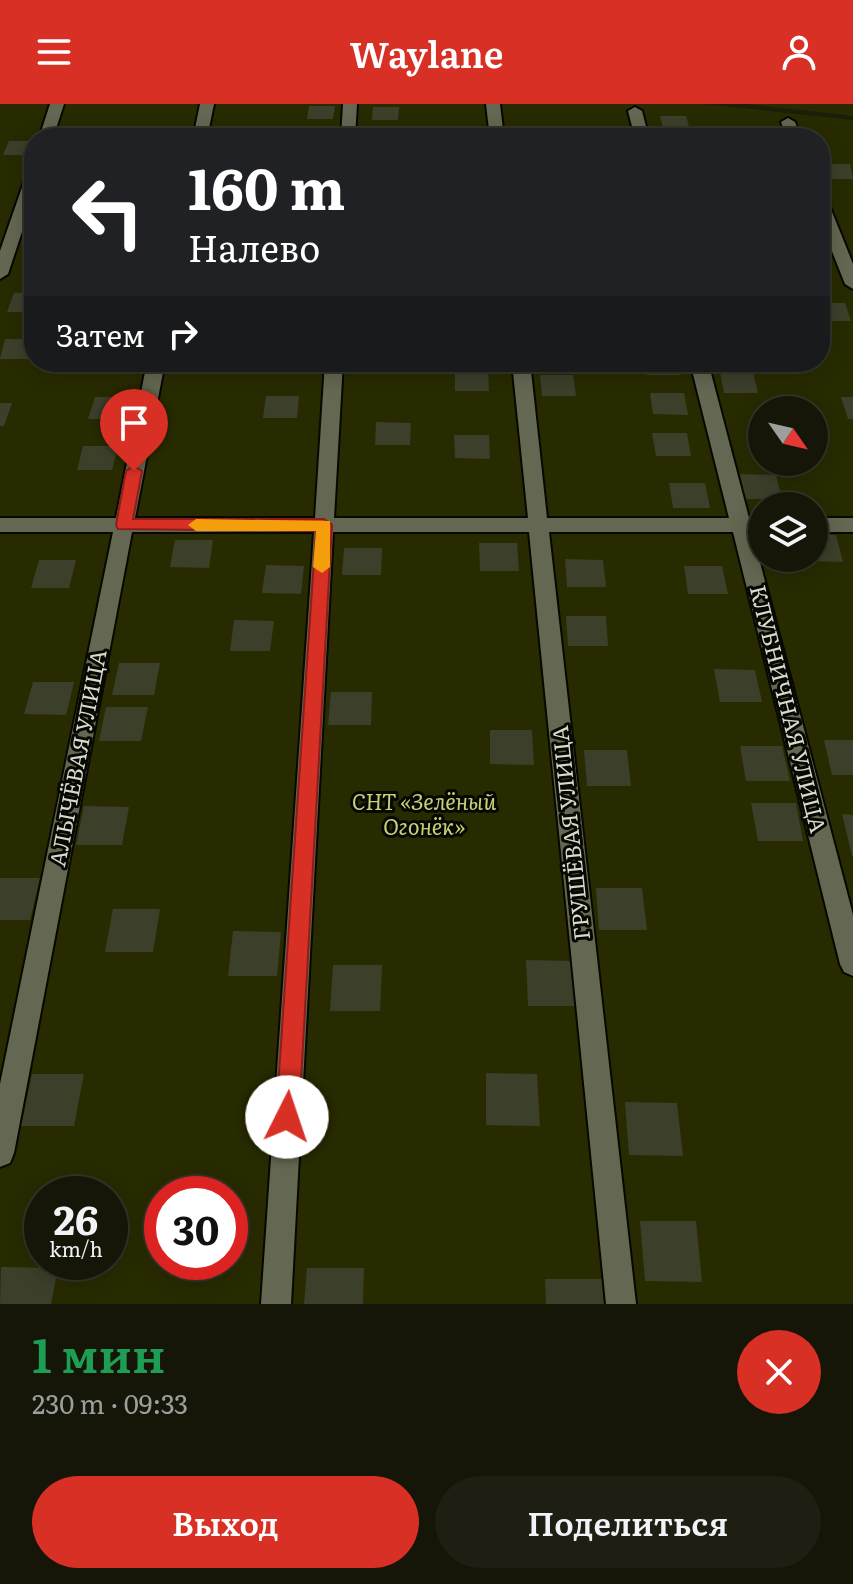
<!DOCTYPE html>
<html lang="ru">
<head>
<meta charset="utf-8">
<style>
	:root { --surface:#151608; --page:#1e1f12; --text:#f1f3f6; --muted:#9d9f9c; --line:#343529; --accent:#d93025 }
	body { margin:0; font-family:Literata,serif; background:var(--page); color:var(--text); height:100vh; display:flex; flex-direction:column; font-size:30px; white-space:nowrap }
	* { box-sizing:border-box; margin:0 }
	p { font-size:26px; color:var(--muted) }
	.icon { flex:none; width:44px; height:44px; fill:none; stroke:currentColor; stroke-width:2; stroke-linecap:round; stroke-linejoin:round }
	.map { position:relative; height:1200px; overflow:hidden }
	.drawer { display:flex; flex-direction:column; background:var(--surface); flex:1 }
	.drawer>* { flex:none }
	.hud { position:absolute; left:24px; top:24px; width:806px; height:244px; border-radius:32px; box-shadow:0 4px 20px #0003,0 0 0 2px var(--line); background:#202124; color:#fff; overflow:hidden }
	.needle { width:52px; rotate:124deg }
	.tools { position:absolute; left:748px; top:292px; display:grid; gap:16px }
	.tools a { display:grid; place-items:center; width:80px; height:80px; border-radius:50%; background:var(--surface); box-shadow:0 4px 20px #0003,0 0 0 2px var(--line); font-size:40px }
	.speed { position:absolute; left:24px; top:1072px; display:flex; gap:16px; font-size:40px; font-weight:700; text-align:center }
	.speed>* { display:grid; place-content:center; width:104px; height:104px; border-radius:50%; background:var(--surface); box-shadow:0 4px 20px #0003,0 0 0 2px var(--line); line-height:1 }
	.speed small { font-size:20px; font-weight:400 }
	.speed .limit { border:12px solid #d22; background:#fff; color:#111 }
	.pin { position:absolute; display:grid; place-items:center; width:68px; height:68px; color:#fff; margin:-82px -34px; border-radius:50% 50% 50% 0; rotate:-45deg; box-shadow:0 0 8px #0007 }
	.pin .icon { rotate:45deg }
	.me { position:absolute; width:88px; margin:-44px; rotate:4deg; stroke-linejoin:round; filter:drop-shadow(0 0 6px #0008) }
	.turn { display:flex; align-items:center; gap:28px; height:168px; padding:0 32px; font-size:36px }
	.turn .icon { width:104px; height:104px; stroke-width:2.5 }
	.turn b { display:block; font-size:56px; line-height:68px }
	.then { display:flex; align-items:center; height:76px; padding:0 32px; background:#0003; gap:16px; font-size:30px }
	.round { display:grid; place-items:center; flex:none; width:84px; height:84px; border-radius:42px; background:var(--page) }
	.head { display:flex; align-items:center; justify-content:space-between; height:136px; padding:0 32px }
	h1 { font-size:48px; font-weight:600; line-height:60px; color:#1e9e55 }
	.action { display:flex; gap:16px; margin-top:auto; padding:16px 32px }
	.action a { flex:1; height:92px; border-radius:48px; background:var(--accent); color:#fff; font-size:32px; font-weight:600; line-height:92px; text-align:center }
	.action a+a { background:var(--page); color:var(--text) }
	header { display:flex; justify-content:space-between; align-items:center; height:104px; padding:0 32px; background:var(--accent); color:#fff; font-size:36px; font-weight:600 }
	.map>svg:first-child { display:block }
	.green { fill:#282b00; fill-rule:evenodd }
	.building { fill:#3c3f2a }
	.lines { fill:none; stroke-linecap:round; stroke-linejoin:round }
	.minor-casing { stroke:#070800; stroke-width:4 }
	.minor { fill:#646751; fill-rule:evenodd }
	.route { fill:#d93025; stroke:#8d1f18; stroke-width:2 }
	.slow { fill:#f59e0b }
	.labels { text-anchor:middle; stroke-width:6; stroke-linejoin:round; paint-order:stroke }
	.street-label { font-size:22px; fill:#d7dacd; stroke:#070802 }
	.park-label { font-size:22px; font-style:italic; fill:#c7d276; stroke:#070802 }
</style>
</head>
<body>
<header><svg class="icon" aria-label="menu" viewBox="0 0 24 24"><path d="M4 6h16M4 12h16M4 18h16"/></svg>Waylane<svg class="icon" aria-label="person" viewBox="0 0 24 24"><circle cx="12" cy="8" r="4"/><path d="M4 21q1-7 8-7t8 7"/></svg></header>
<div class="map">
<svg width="853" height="1200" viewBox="0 0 853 1200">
	<rect width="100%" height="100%" fill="#1c1e0a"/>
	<!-- green -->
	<g class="green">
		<path d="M 0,0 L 703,0 L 853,16 L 853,1200 L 0,1200 ZM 34,34 L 820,34 L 820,258 L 34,258 ZM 762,306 L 814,306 L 814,358 L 762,358 ZM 762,402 L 814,402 L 814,454 L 762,454 ZM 42,1090 L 110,1090 L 110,1158 L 42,1158 ZM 162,1090 L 230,1090 L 230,1158 L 162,1158 Z"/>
		<path d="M 747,0 L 853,0 L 853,12 Z"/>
	</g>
	<!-- building -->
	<g class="building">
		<path d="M 309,2 L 335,2 L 333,15 L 307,15 Z"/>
		<path d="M 373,3 L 399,3 L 398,16 L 372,16 Z"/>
		<path d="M 660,12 L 686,12 L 690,25 L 663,25 Z"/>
		<path d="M 392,27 L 418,27 L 418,34 L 391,34 Z"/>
		<path d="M 746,27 L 773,27 L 775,34 L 748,34 Z"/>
		<path d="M 9,37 L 34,37 L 30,51 L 3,51 Z"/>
		<path d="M 822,60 L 850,60 L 853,75 L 827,75 Z"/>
		<path d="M 14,189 L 34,189 L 34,208 L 7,208 Z"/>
		<path d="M 820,199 L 845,199 L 851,217 L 820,217 Z"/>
		<path d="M 5,235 L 34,235 L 30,255 L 0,255 Z"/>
		<path d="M 170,258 L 203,258 L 201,266 L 168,266 Z"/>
		<path d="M 645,258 L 678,258 L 681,271 L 647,271 Z"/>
		<path d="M 455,266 L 488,266 L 489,287 L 455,287 Z"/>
		<path d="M 720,268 L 753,268 L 758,289 L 724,289 Z"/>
		<path d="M 540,271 L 573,271 L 576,292 L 542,292 Z"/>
		<path d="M 650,289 L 684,289 L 688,311 L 653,310 Z"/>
		<path d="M 266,292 L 299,292 L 297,314 L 263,314 Z"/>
		<path d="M 95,293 L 128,293 L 123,315 L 88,315 Z"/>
		<path d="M 841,293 L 853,293 L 853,315 L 848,315 Z"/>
		<path d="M 0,299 L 12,299 L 4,322 L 0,322 Z"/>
		<path d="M 376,318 L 411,319 L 410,341 L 375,341 Z"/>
		<path d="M 652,329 L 687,329 L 691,352 L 656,352 Z"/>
		<path d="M 454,331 L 489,331 L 490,355 L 455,354 Z"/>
		<path d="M 83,342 L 118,342 L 112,366 L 77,366 Z"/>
		<path d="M 740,370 L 776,371 L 782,395 L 745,395 Z"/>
		<path d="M 669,379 L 705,379 L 710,404 L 673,404 Z"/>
		<path d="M 814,431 L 836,431 L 843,458 L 805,457 L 804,454 L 814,454 Z"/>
		<path d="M 175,436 L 213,436 L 209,464 L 170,463 Z"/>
		<path d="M 479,439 L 517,439 L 519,467 L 480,467 Z"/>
		<path d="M 344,444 L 382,444 L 381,471 L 342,471 Z"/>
		<path d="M 565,455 L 603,456 L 606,483 L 567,483 Z"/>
		<path d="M 39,456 L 76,456 L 69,484 L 31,484 Z"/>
		<path d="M 266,461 L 304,462 L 301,490 L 262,489 Z"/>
		<path d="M 684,462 L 722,462 L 728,490 L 688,490 Z"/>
		<path d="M 566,512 L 606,512 L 608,542 L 568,542 Z"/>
		<path d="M 234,516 L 274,517 L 270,547 L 230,547 Z"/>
		<path d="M 119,559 L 160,559 L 154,591 L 112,591 Z"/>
		<path d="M 714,565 L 755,566 L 762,598 L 720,598 Z"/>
		<path d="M 33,578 L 74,578 L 66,611 L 24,610 Z"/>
		<path d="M 331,588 L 372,588 L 371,621 L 328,621 Z"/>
		<path d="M 106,603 L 148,603 L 141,637 L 99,637 Z"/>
		<path d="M 490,626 L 532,626 L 534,661 L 490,660 Z"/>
		<path d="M 824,636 L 853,636 L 853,671 L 832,671 Z"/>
		<path d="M 740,642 L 782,642 L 790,677 L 746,677 Z"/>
		<path d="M 584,646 L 627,646 L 631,682 L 587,682 Z"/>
		<path d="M 751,699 L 796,699 L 803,737 L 758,737 Z"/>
		<path d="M 84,702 L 129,703 L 122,741 L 76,741 Z"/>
		<path d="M 842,710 L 853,711 L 853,752 L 852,752 Z"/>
		<path d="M 0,774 L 40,774 L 30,816 L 0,816 Z"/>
		<path d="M 596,784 L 642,784 L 647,826 L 599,826 Z"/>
		<path d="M 113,805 L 160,805 L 153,848 L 105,848 Z"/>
		<path d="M 233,827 L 281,828 L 277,872 L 228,872 Z"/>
		<path d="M 526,856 L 575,857 L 578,902 L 528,902 Z"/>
		<path d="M 333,861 L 382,861 L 380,907 L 330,907 Z"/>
		<path d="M 486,969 L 537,970 L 540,1022 L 486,1021 Z"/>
		<path d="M 32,970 L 84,970 L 74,1022 L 21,1022 Z"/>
		<path d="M 625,998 L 677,999 L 683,1052 L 629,1051 Z"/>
		<path d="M 640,1117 L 696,1117 L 702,1178 L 645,1177 Z"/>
		<path d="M 1,1163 L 58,1164 L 51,1200 L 0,1200 Z"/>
		<path d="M 307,1164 L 364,1164 L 363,1200 L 304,1200 Z"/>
		<path d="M 545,1175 L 602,1175 L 604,1200 L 546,1200 Z"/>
	</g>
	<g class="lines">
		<defs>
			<g id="minor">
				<path d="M 50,0 L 64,0 L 53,34 L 39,34 Z"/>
				<path d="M 200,0 L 214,0 L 207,34 L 193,34 Z"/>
				<path d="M 343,0 L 357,0 L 355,34 L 341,34 Z"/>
				<path d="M 486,0 L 500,0 L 504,34 L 490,34 Z"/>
				<path d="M 635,3 L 642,7 L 649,34 L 635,34 L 628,7 Z"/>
				<path d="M 788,14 L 795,18 L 801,34 L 787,34 L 781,18 Z"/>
				<path d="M 34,65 L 34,91 L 8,170 L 0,175 L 0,147 L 27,69 Z"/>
				<path d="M 820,93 L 828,98 L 853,160 L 853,185 L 845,180 L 820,117 Z"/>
				<path d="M 147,258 L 165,258 L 135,414 L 315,414 L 325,258 L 343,258 L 334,414 L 528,414 L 512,258 L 530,258 L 547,414 L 729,414 L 690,258 L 708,258 L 749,414 L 762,414 L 762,428 L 752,428 L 853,811 L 853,872 L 844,868 L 840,860 L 733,428 L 549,428 L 636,1200 L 606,1200 L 529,428 L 333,428 L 291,1200 L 261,1200 L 314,428 L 132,428 L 14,1049 L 10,1059 L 0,1063 L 0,980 L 113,428 L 0,428 L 0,414 L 116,414 Z"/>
				<rect x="814" y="414" width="39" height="14"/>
			</g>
		</defs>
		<!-- minor casing -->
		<use href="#minor" class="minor-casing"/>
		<!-- minor -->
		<use href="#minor" class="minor"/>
	</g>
	<!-- route -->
	<path class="route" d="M 134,362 L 142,367 L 133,415 L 324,415 L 332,421 L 299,1013 L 295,1021 L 287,1024 L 279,1021 L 276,1013 L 316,427 L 118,425 L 116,421 L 126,367 Z"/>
	<!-- slow -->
	<path class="slow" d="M 196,415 L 330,417 L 330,463 L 322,469 L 313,463 L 316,427 L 196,427 L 188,421 Z"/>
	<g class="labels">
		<!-- street labels -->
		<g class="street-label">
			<text transform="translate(788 605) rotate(76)" y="8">КЛУБНИЧНАЯ УЛИЦА</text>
			<text transform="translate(78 654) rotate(-79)" y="8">АЛЫЧЁВАЯ УЛИЦА</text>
			<text transform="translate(571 729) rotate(-96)" y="8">ГРУШЁВАЯ УЛИЦА</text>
		</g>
		<!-- park labels -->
		<g class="park-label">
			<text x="424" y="706">СНТ «Зелёный<tspan x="424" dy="25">Огонёк»</tspan></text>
		</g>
	</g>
</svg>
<div class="tools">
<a><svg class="needle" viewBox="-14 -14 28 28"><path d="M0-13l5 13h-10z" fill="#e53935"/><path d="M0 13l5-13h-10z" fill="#9d9f9c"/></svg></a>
<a><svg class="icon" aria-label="layers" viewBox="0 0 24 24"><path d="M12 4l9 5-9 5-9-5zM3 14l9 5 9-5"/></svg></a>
</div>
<div class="speed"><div>26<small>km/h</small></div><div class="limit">30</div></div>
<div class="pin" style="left:134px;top:367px;background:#d93025"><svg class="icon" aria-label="arrive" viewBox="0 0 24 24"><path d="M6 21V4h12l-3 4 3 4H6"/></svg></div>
<svg class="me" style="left:287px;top:1013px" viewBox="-20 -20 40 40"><circle r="19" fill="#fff"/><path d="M0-13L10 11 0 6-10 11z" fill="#d93025"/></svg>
<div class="hud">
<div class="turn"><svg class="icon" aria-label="left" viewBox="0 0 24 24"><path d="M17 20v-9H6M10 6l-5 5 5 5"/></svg><div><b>160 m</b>Налево</div></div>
<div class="then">Затем<svg class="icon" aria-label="right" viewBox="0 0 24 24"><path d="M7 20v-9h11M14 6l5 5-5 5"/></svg></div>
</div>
</div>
<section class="drawer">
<div class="head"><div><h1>1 мин</h1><p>230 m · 09:33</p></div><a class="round" style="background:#d93025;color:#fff"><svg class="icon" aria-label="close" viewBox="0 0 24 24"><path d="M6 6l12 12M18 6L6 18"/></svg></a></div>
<div class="action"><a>Выход</a><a>Поделиться</a></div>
</section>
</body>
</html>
